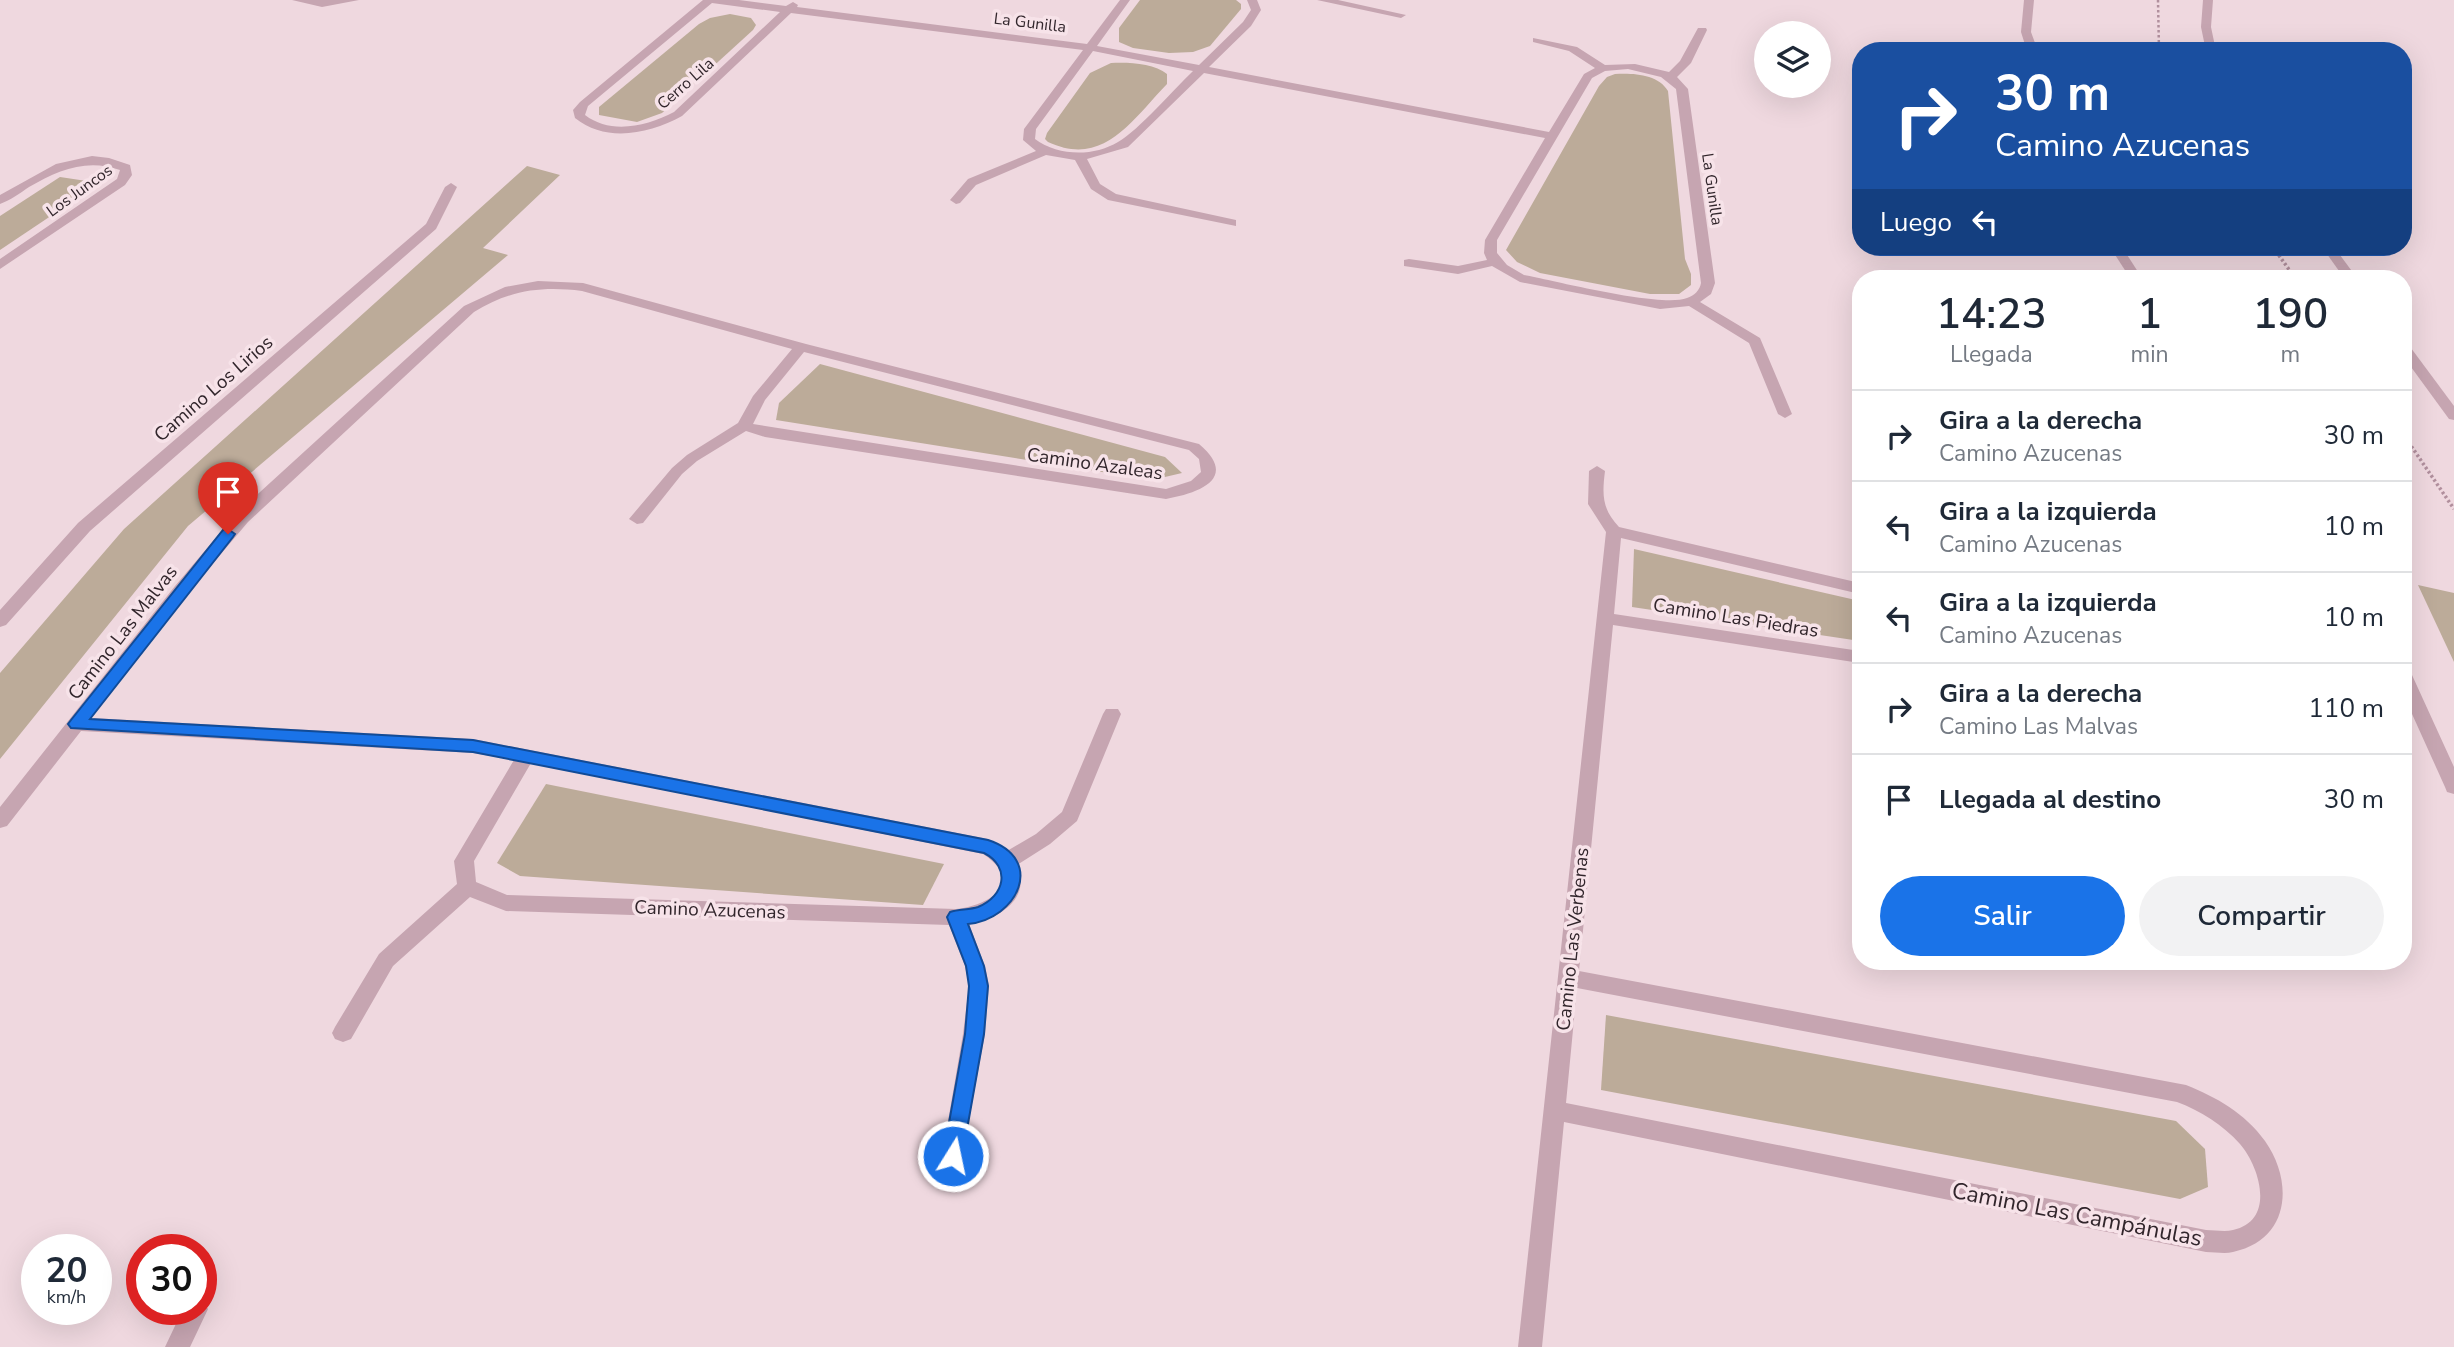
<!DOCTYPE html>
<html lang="es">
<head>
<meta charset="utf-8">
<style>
	:root { --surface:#fff; --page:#f2f2f3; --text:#1f2937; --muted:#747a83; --line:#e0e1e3; --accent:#1a73e8 }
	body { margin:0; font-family:"Nunito Sans",sans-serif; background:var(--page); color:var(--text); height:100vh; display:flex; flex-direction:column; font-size:26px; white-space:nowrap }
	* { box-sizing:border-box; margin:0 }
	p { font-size:23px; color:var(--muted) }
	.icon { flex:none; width:38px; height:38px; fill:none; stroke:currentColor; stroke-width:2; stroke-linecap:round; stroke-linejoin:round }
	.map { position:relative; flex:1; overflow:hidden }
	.drawer { position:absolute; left:1852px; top:270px; width:560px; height:700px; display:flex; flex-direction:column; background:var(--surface); border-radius:28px; box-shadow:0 7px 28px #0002 }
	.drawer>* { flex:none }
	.top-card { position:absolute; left:1852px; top:42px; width:560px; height:214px; border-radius:28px; box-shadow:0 7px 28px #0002; background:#1a4fa0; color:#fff; overflow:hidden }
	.buttons { position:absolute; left:1754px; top:21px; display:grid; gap:14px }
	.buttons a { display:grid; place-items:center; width:77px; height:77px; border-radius:50%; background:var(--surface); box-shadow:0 7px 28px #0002; font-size:35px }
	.speed { position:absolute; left:21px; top:1234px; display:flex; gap:14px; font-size:35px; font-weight:700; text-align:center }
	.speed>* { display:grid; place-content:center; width:91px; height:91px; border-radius:50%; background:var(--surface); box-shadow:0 7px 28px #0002; line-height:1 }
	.speed small { font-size:18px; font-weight:400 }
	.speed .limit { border:10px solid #d22; background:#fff; color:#111 }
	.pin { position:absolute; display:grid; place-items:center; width:60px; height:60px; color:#fff; margin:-72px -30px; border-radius:50% 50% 50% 0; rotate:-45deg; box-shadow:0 0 7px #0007 }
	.pin .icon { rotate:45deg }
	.me { position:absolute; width:77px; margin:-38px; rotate:10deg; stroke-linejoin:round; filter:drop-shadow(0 0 5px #0008) }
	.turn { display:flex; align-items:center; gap:24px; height:147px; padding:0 28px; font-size:32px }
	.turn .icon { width:91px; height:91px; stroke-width:2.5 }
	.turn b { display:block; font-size:49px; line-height:60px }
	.then { display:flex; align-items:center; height:66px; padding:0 28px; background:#0003; gap:14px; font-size:26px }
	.eta { display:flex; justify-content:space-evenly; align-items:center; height:119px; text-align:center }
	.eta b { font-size:42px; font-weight:600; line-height:49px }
	.action { display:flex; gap:14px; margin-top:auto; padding:14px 28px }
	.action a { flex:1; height:80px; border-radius:42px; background:var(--accent); color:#fff; font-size:28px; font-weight:600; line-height:80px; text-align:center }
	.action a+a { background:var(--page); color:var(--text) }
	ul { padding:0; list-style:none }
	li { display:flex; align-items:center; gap:21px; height:91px; padding:0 28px; border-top:2px solid var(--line) }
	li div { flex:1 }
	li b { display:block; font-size:26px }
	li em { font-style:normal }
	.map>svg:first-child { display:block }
	.green { fill:#bcab99 }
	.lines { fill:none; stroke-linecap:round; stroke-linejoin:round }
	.path-far1 { stroke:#b18f9d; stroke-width:2.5; stroke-dasharray:2.5 2.5; stroke-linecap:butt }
	.path { stroke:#b18f9d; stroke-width:3.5; stroke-dasharray:2.5 2.5; stroke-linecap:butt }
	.minor { fill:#c6a5b1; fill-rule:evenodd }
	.route { fill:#1a73e8; stroke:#114b97; stroke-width:2 }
	.labels { text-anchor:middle; stroke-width:7; stroke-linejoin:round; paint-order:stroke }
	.far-street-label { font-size:16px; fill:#32262c; stroke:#f7e3e9 }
	.street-label { font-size:19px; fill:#32262c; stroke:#f7e3e9 }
	.near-street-label { font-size:23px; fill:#32262c; stroke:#f7e3e9 }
</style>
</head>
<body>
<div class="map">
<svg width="2454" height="1347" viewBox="0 0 2454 1347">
	<rect width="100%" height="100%" fill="#efd8df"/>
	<!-- green -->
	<g class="green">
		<path d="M 1140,0 L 1236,0 L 1241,4 L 1241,9 L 1210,46 L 1193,52 L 1169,53 L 1133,48 L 1119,42 L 1119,28 Z"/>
		<path d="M 730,14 L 751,18 L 756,25 L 753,30 L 662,113 L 637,122 L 599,115 L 599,107 L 699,24 L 710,18 Z"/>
		<path d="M 1111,63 C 1127,62 1154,63 1167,74 L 1167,84 C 1132,120 1104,168 1048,142 L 1045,139 L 1047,133 L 1090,73 Z"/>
		<path d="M 1615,74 C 1633,73 1658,74 1668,91 L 1685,259 L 1691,274 L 1691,285 L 1679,294 L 1650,294 L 1540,273 L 1517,262 L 1506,250 L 1599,86 L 1607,77 Z"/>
		<path d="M 527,166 L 560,175 L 483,248 L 508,255 L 188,526 L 0,759 L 0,673 L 124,529 Z"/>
		<path d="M 60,177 L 100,183 L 0,250 L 0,216 Z"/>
		<path d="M 820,364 L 1165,457 L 1182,473 L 1152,480 L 776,420 L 779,403 Z"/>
		<path d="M 1634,549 L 1860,601 L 1860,641 L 1632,607 Z"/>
		<path d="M 2418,585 L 2454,593 L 2454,662 Z"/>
		<path d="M 546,784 L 944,864 L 923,905 L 520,876 L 497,863 Z"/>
		<path d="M 1606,1015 L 2176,1121 L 2205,1149 L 2208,1187 L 2180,1199 L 1601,1090 Z"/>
	</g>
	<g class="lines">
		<!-- path-far1 -->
		<path class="path-far1" d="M 2158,0 L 2159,51"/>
		<!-- path -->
		<g class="path">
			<path d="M 2273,247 L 2295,278"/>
			<path d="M 2403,434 L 2454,509"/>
		</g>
		<!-- minor -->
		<g class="minor">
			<path d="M 292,0 L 359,0 L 322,7 Z"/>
			<path d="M 703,0 L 739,0 L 786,6 L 793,2 L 798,5 L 797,7 L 1087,44 L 1120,0 L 1130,0 L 1097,46 L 1199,65 L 1243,22 L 1251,10 L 1247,0 L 1257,0 L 1261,10 L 1251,26 L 1209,67 L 1549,132 L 1584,74 L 1595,68 L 1569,51 L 1533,42 L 1533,38 L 1577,47 L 1605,65 L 1635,64 L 1669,72 L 1680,61 L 1698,28 L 1706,28 L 1707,30 L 1691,63 L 1677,77 L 1688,89 L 1715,283 L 1711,294 L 1700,302 L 1760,338 L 1792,414 L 1785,418 L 1778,414 L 1749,343 L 1689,306 L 1660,309 L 1520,282 L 1492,266 L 1458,274 L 1404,266 L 1404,260 L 1409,259 L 1458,266 L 1487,260 L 1484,253 L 1485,240 L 1545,138 L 1204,73 L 1128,147 L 1087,159 L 1100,184 L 1116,194 L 1236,220 L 1236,226 L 1108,200 L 1091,189 L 1075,160 L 1046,155 L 976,185 L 960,203 L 956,204 L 950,200 L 968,179 L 1036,151 L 1023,140 L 1024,129 L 1083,50 L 791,13 L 682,116 C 649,134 606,143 575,118 L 573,110 L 580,102 ZM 712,3 L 780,12 L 674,112 C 647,126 611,135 585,115 L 588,106 ZM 1093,51 L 1193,71 C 1174,89 1139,130 1118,142 C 1093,157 1058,156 1035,139 L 1036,129 ZM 1628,69 L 1661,77 L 1676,89 L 1701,283 C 1700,290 1694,296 1687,298 C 1661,308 1556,281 1524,275 L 1507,265 L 1497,253 L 1497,240 L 1592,78 L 1605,71 Z"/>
			<path d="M 1317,0 L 1338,0 L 1406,15 L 1401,18 Z"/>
			<path d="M 2024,0 L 2034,0 L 2031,32 L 2038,51 L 2027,51 L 2021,32 Z"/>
			<path d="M 2203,0 L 2213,0 L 2211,27 L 2216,51 L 2206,51 L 2201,27 Z"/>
			<path d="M 92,156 L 109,158 L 130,165 L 132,175 L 125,185 L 0,269 L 0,259 L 117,179 L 120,170 C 87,158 58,170 29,187 C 20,193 11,200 0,204 L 0,195 L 56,164 Z"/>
			<path d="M 451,183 L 457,187 L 436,229 L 90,531 L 6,625 L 0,627 L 0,610 L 78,523 L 426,224 L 445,187 Z"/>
			<path d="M 2110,247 L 2122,247 L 2142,278 L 2130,278 Z"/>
			<path d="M 2322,247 L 2334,247 L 2357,278 L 2344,278 Z"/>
			<path d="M 538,281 L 583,283 L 806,344 L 1199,444 C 1239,478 1200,493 1166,499 L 765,437 L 746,431 L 697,461 L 682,474 L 643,523 L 637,524 L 629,519 L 672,468 L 687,455 L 738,423 L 753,396 L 792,349 L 582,291 C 542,286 509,290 474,312 L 248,522 L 187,594 L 91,718 L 473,739 L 988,839 L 1007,851 L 1036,834 L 1062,812 L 1103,714 L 1106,709 L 1118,709 L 1121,714 L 1077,821 L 1050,844 L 1017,865 C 1032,899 999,919 969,924 L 985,966 L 989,986 L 985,1034 L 961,1163 L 953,1166 L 945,1163 L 942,1156 L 963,1034 L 969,986 L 965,966 L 949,925 L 506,911 L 470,897 L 393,966 L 351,1039 L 343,1042 L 335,1039 L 332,1033 L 335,1027 L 379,954 L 457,884 L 454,861 L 514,760 L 473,753 L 81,731 L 7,826 L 0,828 L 0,807 L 175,586 L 236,514 L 464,306 L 505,287 ZM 804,352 L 1189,450 L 1199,459 L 1201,472 L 1191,481 L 1166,489 L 753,424 L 765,400 ZM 531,763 L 983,854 C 1025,881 991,906 956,909 L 507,895 L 476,882 L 474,861 Z"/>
			<path d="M 2403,343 L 2408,344 L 2454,406 L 2454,420 L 2449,419 L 2403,356 Z"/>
			<path d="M 1597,466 L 1605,471 C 1602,495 1602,509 1619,527 L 1860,583 L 1860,594 L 1621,538 L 1614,614 L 1860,651 L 1860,663 L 1613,625 L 1579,971 L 2186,1085 C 2216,1097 2245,1113 2265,1141 C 2294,1182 2290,1240 2233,1252 C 2225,1254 2215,1252 2206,1252 L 1564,1122 L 1542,1347 L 1518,1347 L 1606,532 L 1588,504 L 1589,471 ZM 1577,988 L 2177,1102 C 2201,1111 2223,1125 2240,1144 C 2260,1167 2276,1221 2233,1230 C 2225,1232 2215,1230 2206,1230 L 1566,1103 Z"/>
			<path d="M 2403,669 L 2412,675 L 2454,767 L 2454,794 L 2447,792 L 2445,787 L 2403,694 Z"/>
			<path d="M 201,1299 L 208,1309 L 190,1347 L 165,1347 L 183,1309 L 201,1309 Z"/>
		</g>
	</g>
	<!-- route -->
	<path class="route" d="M 228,529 L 235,534 L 233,537 L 90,719 L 473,740 L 988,840 C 1046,859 1018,919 968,924 L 984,966 L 988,986 L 984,1034 L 961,1163 L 953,1165 L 946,1163 L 943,1156 L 965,1034 L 969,986 L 966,966 L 947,917 L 950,912 C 959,909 969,910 978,907 C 1005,896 1011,867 984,853 L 473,752 L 71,728 L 68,724 L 71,720 L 223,530 Z"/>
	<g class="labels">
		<!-- far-street labels -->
		<g class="far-street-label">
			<text transform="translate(1030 22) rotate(7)" y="6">La Gunilla</text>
			<text transform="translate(685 83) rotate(-41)" y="6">Cerro Lila</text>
			<text transform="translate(1713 189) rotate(82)" y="6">La Gunilla</text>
			<text transform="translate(79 190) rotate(-36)" y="6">Los Juncos</text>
		</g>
		<!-- street labels -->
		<g class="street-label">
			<text transform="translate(213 388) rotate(-41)" y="7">Camino Los Lirios</text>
			<text transform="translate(1095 463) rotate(8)" y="7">Camino Azaleas</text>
			<text transform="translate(1736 617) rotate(9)" y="7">Camino Las Piedras</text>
			<text transform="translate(122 632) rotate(-52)" y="7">Camino Las Malvas</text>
			<text transform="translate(710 909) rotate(2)" y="7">Camino Azucenas</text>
			<text transform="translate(1572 939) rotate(-84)" y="7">Camino Las Verbenas</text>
		</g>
		<!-- near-street labels -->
		<g class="near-street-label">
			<text transform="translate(2077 1214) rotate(11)" y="8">Camino Las Campánulas</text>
		</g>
	</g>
</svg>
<div class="buttons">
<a><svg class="icon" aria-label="layers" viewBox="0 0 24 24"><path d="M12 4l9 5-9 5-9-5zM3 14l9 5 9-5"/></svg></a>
</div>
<div class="speed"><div>20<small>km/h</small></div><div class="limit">30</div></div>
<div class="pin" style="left:228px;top:534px;background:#d93025"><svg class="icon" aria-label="arrive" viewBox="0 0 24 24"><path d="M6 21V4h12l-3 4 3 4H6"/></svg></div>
<svg class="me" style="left:953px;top:1156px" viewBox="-20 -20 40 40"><circle r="17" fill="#1a73e8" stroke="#fff" stroke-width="3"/><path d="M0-11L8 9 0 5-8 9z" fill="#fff"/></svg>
<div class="top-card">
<div class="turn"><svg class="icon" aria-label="right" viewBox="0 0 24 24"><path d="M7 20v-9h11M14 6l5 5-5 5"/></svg><div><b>30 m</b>Camino Azucenas</div></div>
<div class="then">Luego<svg class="icon" aria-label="left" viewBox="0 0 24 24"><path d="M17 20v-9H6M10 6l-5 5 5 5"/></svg></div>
</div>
<section class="drawer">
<div class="eta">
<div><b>14:23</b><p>Llegada</p></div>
<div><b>1</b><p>min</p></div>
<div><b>190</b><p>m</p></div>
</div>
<ul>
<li><svg class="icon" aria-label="right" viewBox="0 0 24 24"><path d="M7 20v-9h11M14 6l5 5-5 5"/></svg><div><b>Gira a la derecha</b><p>Camino Azucenas</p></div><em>30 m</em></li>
<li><svg class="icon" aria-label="left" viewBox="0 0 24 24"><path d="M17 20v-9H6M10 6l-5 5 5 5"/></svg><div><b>Gira a la izquierda</b><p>Camino Azucenas</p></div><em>10 m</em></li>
<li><svg class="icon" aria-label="left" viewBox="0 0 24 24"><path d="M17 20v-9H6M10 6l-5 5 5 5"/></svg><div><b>Gira a la izquierda</b><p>Camino Azucenas</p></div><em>10 m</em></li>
<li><svg class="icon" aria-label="right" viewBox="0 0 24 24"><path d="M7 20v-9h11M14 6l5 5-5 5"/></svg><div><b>Gira a la derecha</b><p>Camino Las Malvas</p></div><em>110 m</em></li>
<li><svg class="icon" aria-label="arrive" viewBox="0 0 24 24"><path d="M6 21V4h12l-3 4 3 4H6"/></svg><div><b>Llegada al destino</b></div><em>30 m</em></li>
</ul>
<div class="action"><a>Salir</a><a>Compartir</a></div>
</section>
</div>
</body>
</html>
